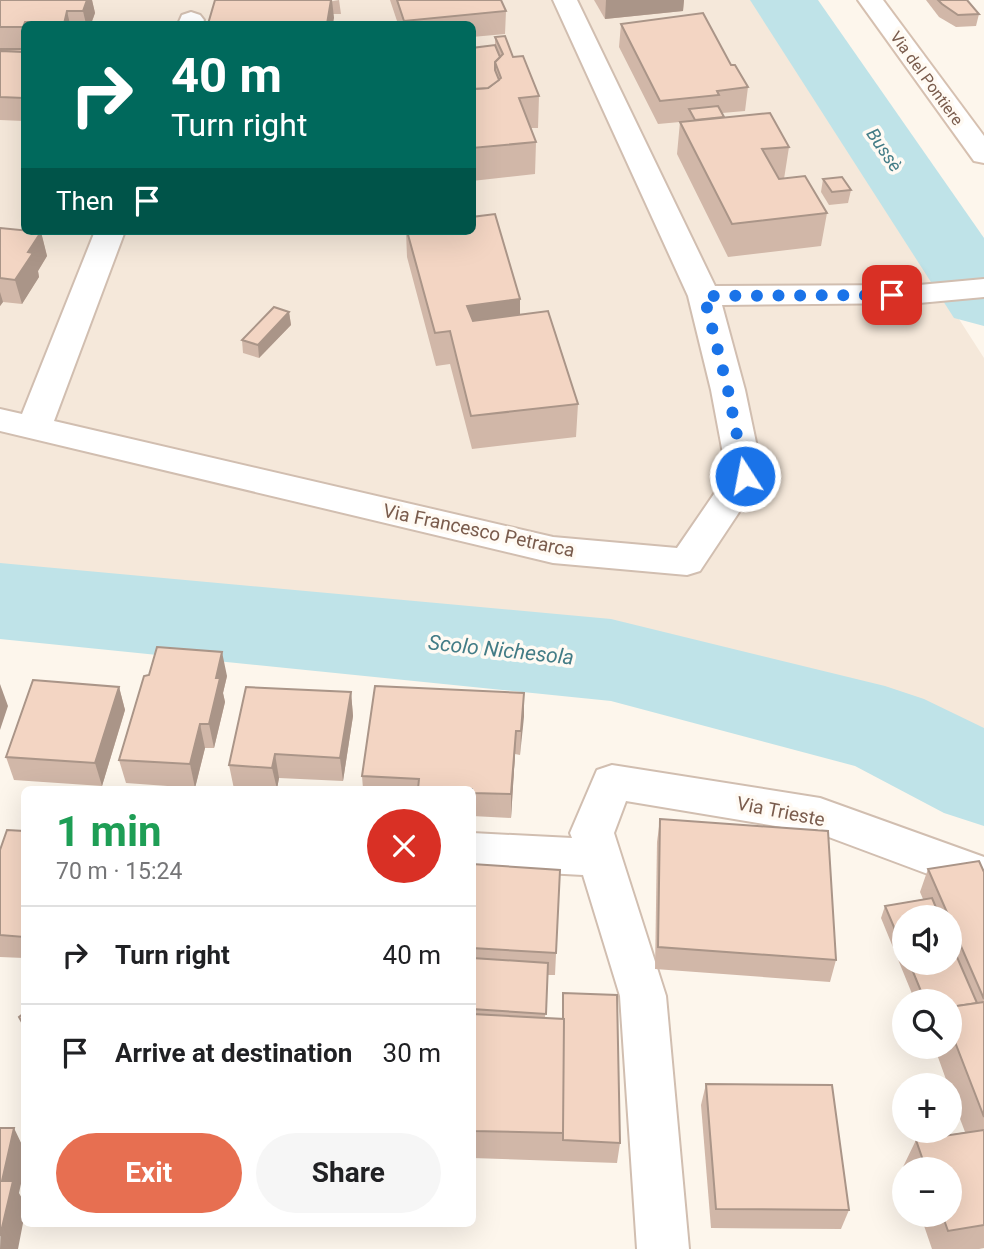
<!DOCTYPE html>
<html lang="en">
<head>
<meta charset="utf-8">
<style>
	:root { --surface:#fff; --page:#f6f6f6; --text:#202124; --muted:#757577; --line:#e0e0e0; --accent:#e76f51 }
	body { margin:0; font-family:Roboto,sans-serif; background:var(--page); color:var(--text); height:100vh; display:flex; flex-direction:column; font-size:26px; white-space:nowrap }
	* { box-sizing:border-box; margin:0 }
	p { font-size:23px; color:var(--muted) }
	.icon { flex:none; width:38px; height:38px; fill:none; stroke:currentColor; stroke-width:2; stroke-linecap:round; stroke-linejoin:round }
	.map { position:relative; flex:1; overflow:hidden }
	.side { position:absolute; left:21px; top:786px; width:455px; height:441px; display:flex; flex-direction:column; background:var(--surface); border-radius:10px; box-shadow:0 7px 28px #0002 }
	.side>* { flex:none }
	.guide { position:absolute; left:21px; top:21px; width:455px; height:214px; border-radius:10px; box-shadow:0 7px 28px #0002; background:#00695c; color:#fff; overflow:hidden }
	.buttons { position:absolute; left:892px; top:905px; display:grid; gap:14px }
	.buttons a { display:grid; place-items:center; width:70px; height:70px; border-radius:50%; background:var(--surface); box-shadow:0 7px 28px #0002; font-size:35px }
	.pin { position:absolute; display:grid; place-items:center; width:60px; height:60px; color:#fff; margin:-30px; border-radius:14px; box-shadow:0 4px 10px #0006 }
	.me { position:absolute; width:77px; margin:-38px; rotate:349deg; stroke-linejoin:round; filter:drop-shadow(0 0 5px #0008) }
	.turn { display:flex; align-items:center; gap:24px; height:147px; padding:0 35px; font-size:32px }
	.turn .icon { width:91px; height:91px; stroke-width:2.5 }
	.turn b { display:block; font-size:49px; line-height:60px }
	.then { display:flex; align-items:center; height:66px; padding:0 35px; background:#0003; gap:14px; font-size:26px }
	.round { display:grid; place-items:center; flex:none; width:74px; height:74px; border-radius:37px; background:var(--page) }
	.headline { display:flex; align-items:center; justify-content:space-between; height:119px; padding:0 35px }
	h1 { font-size:42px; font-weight:700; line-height:52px; color:#1e9e55 }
	.action { display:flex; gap:14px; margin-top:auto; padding:14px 35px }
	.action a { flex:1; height:80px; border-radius:42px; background:var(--accent); color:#fff; font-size:28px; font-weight:700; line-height:80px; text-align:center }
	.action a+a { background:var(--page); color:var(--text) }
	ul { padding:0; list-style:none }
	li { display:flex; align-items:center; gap:21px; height:98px; padding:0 35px; border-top:2px solid var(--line) }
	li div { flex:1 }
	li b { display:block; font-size:26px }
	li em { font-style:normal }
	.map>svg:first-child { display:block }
	.residential { fill:#f5e8da; fill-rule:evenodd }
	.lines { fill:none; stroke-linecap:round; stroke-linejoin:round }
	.river { fill:#bfe3e8; fill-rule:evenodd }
	.minor-casing { stroke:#d1beb0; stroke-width:4 }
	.secondary-casing { stroke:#d6c0b0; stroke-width:4 }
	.minor { fill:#fff; fill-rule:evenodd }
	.secondary { fill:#fff; fill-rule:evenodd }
	.wall { fill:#d1b7a8; fill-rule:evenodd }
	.shaded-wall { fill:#aa9588 }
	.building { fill:#f3d5c3; stroke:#aa9588; stroke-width:2 }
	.route { stroke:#1a73e8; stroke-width:12; stroke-dasharray:0 21.6 }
	.labels { text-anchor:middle; stroke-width:7; stroke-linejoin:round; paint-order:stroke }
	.far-street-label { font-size:16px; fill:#7a5c4d; stroke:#fffaf3 }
	.far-water-label { font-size:18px; font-style:italic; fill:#437c86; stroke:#fffaf3 }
	.street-label { font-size:19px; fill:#7a5c4d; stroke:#fffaf3 }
	.water-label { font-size:21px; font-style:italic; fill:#437c86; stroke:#fffaf3 }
</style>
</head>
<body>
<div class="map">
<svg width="984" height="1249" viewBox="0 0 984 1249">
	<rect width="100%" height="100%" fill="#fdf6ec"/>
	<!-- residential -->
	<path class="residential" d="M 0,0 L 754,0 L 984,358 L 984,745 L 837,694 L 600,649 L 0,581 ZM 24,24 L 472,24 L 472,231 L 24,231 Z"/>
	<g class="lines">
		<!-- river -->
		<g class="river">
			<path d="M 750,0 L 818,0 L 984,238 L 984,326 L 954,318 Z"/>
			<path d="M 0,563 L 611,619 L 885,686 L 924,699 L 984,728 L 984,826 L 944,813 L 855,766 L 611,701 L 0,639 Z"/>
		</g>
		<defs>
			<g id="minor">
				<path d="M 553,0 L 577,0 L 715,286 L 919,285 L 984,279 L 984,297 L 919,303 L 722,305 L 745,390 L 763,476 L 700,571 L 687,575 L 553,563 L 0,431 L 0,409 L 22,414 L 95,231 L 125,231 L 54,421 L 553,537 L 677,548 L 727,475 L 711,390 L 688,296 Z"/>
				<path d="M 191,12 L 200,15 L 204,20 L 202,24 L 178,24 L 182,15 Z"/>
				<path d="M 612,765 L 820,798 L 984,857 L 984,895 L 818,833 L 626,801 L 614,833 L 666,996 L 689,1249 L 637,1249 L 620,996 L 583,875 L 472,869 L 472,833 L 572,838 L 570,833 L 597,770 Z"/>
			</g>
			<path id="secondary" d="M 858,0 L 883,0 L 984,136 L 984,163 L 974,161 Z"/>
		</defs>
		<!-- minor casing -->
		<use href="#minor" class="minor-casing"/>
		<!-- secondary casing -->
		<use href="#secondary" class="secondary-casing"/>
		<!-- minor -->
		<use href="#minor" class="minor"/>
		<!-- secondary -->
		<use href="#secondary" class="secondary"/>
	</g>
	<!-- wall -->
	<g class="wall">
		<path d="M 0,0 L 92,0 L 95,13 L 91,24 L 24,24 L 24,121 L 0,120 Z"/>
		<path d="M 339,0 L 341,14 L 333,14 L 334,18 L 208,24 Z"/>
		<path d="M 390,0 L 501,0 L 506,11 L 505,34 L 472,37 L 472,24 L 398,24 Z"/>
		<path d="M 594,0 L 684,0 L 683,11 L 605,19 Z"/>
		<path d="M 926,0 L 967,0 L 979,14 L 976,26 L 956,27 L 939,17 Z"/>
		<path d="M 621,24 L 731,65 L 748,87 L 745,111 L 722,113 L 724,118 L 789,147 L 784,179 L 827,213 L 821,246 L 728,257 L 677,154 L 680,122 L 658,124 L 619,47 Z"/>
		<path d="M 495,37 L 513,57 L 539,96 L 538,128 L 531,128 L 536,142 L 535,174 L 472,181 L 472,48 L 495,45 Z"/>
		<path d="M 823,179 L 851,190 L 848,203 L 829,205 L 821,192 Z"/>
		<path d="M 0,228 L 41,232 L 47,256 L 38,271 L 39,277 L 22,304 L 3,302 L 0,306 Z"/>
		<path d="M 406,231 L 472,231 L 520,299 L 520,315 L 555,331 L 578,404 L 576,437 L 472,449 L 450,364 L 436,366 L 407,257 Z"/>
		<path d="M 289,312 L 291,325 L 259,358 L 243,353 L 242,340 Z"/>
		<path d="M 227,676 L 223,693 L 225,702 L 214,748 L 205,748 L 195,788 L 126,783 L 119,760 Z"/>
		<path d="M 119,687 L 125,710 L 102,786 L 14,780 L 6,757 Z"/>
		<path d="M 351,692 L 353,716 L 343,781 L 279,778 L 277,789 L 234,789 L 229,765 Z"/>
		<path d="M 524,693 L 520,755 L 515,754 L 511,818 L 472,816 L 472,789 L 363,789 L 362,776 Z"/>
		<path d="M 660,819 L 836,960 L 830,982 L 655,969 L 657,842 Z"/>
		<path d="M 24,831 L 24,958 L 0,957 L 0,850 Z"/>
		<path d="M 472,864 L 560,870 L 555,975 L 548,975 L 545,1018 L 562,1018 L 563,993 L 620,1143 L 617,1163 L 472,1158 Z"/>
		<path d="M 928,869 L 984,872 L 984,1248 L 979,1249 L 932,1249 L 920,1214 L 950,1214 L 950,1169 L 905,1169 L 905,1171 L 903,1167 L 916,1140 L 965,1132 L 950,1092 L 950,1085 L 948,1085 L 934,1046 L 950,1046 L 950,1001 L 915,1001 L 881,918 L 885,906 L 923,899 L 920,892 ZM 905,917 L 950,917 L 950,962 L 905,962 Z"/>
		<path d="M 706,1084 L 849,1210 L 841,1229 L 711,1228 L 701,1105 Z"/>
	</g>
	<!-- shaded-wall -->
	<g class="shaded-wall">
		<path d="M 87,0 L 92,0 L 95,13 L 91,24 L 86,24 L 83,11 Z"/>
		<path d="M 331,0 L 332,0 L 334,18 L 333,24 L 327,24 Z"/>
		<path d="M 606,0 L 684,0 L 683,11 L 605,19 Z"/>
		<path d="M 67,11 L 70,24 L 64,24 Z"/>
		<path d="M 41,232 L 47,256 L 38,271 L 39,277 L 22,304 L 15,280 L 28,252 Z"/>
		<path d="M 0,292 L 3,302 L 0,306 Z"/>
		<path d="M 520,299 L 520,332 L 472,338 L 467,306 Z"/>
		<path d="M 289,312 L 291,325 L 259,358 L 258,345 Z"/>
		<path d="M 222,652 L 227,676 L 223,693 L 225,702 L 214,748 L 209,724 L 216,678 Z"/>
		<path d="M 0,684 L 8,706 L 0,730 Z"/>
		<path d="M 119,687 L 125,710 L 102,786 L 95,763 Z"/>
		<path d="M 351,692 L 353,716 L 343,781 L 340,758 Z"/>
		<path d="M 524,693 L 524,717 L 520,755 L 521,731 Z"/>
		<path d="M 200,724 L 205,748 L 195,788 L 190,764 Z"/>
		<path d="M 516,731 L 515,754 L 511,818 L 511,794 Z"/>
		<path d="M 275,754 L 279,778 L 277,789 L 272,768 Z"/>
		<path d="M 14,1128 L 24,1149 L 24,1170 L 19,1193 L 24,1202 L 24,1218 L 18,1249 L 0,1249 L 2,1181 Z"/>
	</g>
	<!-- building -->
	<g class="building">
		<path d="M 0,0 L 87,0 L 83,11 L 67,11 L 64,24 L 35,24 L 36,22 L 25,22 L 23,27 L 0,27 Z"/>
		<path d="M 215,0 L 331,0 L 327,24 L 208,24 Z"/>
		<path d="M 397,0 L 501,0 L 506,11 L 404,21 Z"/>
		<path d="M 938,0 L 967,0 L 979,14 L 958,15 L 942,4 Z"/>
		<path d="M 703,13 L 731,65 L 735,65 L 748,87 L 717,91 L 719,95 L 660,101 L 621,24 Z"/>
		<path d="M 505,36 L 513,57 L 523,56 L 539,96 L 519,98 L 536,142 L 472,148 L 472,89 L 488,88 L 501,78 L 495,62 L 503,54 L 495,37 Z"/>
		<path d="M 495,45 L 500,57 L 495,62 L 495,70 L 499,80 L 488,88 L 472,89 L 472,48 Z"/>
		<path d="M 0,49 L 24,49 L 24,52 L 0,51 Z"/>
		<path d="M 0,51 L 24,52 L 24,98 L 0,97 Z"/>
		<path d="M 718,106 L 724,117 L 695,120 L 689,109 Z"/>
		<path d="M 770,113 L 789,147 L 762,149 L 779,179 L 805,176 L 827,213 L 732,224 L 680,122 Z"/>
		<path d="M 842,177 L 851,190 L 832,192 L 823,179 Z"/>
		<path d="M 495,214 L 520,299 L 467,306 L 473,321 L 548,311 L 578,404 L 471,416 L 450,331 L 435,333 L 407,231 L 472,231 L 472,217 Z"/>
		<path d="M 0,228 L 41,232 L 28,252 L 33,253 L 15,280 L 0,278 Z"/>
		<path d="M 274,307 L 289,312 L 258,345 L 242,340 Z"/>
		<path d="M 157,647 L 222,652 L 216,678 L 220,678 L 209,724 L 200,724 L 190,764 L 119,760 L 144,676 L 149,675 Z"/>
		<path d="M 33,680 L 119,687 L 95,763 L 6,757 Z"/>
		<path d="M 375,686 L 524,693 L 521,731 L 516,731 L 511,794 L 472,793 L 472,789 L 418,789 L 419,779 L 362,776 Z"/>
		<path d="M 246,687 L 351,692 L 340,758 L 275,754 L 272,768 L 229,765 Z"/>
		<path d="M 660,819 L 828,831 L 836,960 L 658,947 Z"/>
		<path d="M 7,830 L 24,831 L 24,937 L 0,935 L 0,850 Z"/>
		<path d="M 979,861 L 984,872 L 984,999 L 950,921 L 950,917 L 949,917 L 928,869 Z"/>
		<path d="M 472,864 L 560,870 L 556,953 L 472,948 Z"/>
		<path d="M 932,898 L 940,917 L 905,917 L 905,953 L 885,906 Z"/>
		<path d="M 950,941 L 977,1003 L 950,1007 L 950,1001 L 925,1001 L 909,962 L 950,962 Z"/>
		<path d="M 472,958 L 548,963 L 546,1014 L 472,1009 Z"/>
		<path d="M 563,993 L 617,995 L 620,1143 L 563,1140 Z"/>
		<path d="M 984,1002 L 984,1117 L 950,1029 L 950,1007 Z"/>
		<path d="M 24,1013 L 24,1026 L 19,1017 Z"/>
		<path d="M 472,1014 L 564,1019 L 563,1133 L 472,1131 Z"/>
		<path d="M 706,1084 L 832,1085 L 849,1210 L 716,1209 Z"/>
		<path d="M 0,1128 L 14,1128 L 2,1181 L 13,1181 L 0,1236 Z"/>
		<path d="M 984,1130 L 984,1225 L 948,1231 L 942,1214 L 950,1214 L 950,1169 L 926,1169 L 916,1140 Z"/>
	</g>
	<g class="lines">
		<!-- route -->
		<path class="route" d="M 745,476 L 728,390 L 704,296 L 892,295"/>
	</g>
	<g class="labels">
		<!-- far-street labels -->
		<g class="far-street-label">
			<text transform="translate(927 78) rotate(54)" y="6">Via del Pontiere</text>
		</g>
		<!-- far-water labels -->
		<g class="far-water-label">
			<text transform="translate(884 150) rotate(56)" y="6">Bussè</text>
		</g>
		<!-- street labels -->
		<g class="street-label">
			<text transform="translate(479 530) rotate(12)" y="7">Via Francesco Petrarca</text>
			<text transform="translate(781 811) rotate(11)" y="7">Via Trieste</text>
		</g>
		<!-- water labels -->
		<g class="water-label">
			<text transform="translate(501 650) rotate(6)" y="7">Scolo Nichesola</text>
		</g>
	</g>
</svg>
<div class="buttons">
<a><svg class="icon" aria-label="sound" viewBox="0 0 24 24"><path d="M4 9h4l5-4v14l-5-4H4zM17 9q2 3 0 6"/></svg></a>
<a><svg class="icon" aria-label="search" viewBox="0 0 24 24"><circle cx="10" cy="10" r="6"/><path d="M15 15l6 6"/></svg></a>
<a>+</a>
<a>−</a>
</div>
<div class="pin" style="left:892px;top:295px;background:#d93025"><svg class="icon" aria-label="arrive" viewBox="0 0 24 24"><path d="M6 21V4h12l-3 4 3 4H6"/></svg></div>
<svg class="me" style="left:745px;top:476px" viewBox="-20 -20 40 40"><circle r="17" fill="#1a73e8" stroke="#fff" stroke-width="3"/><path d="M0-11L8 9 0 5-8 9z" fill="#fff"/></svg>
<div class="guide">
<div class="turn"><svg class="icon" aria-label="right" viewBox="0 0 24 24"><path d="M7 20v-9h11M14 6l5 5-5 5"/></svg><div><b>40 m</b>Turn right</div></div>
<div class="then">Then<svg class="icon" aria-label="arrive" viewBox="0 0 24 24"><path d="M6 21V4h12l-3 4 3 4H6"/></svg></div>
</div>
<section class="side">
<div class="headline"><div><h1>1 min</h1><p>70 m · 15:24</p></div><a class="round" style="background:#d93025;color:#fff"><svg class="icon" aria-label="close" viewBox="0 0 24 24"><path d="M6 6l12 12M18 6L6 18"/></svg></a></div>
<ul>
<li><svg class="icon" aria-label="right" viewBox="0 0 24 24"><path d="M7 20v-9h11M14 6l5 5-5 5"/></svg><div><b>Turn right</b></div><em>40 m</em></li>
<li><svg class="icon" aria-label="arrive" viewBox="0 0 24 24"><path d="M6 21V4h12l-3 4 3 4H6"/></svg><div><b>Arrive at destination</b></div><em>30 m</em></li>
</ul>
<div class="action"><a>Exit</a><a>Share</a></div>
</section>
</div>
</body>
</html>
